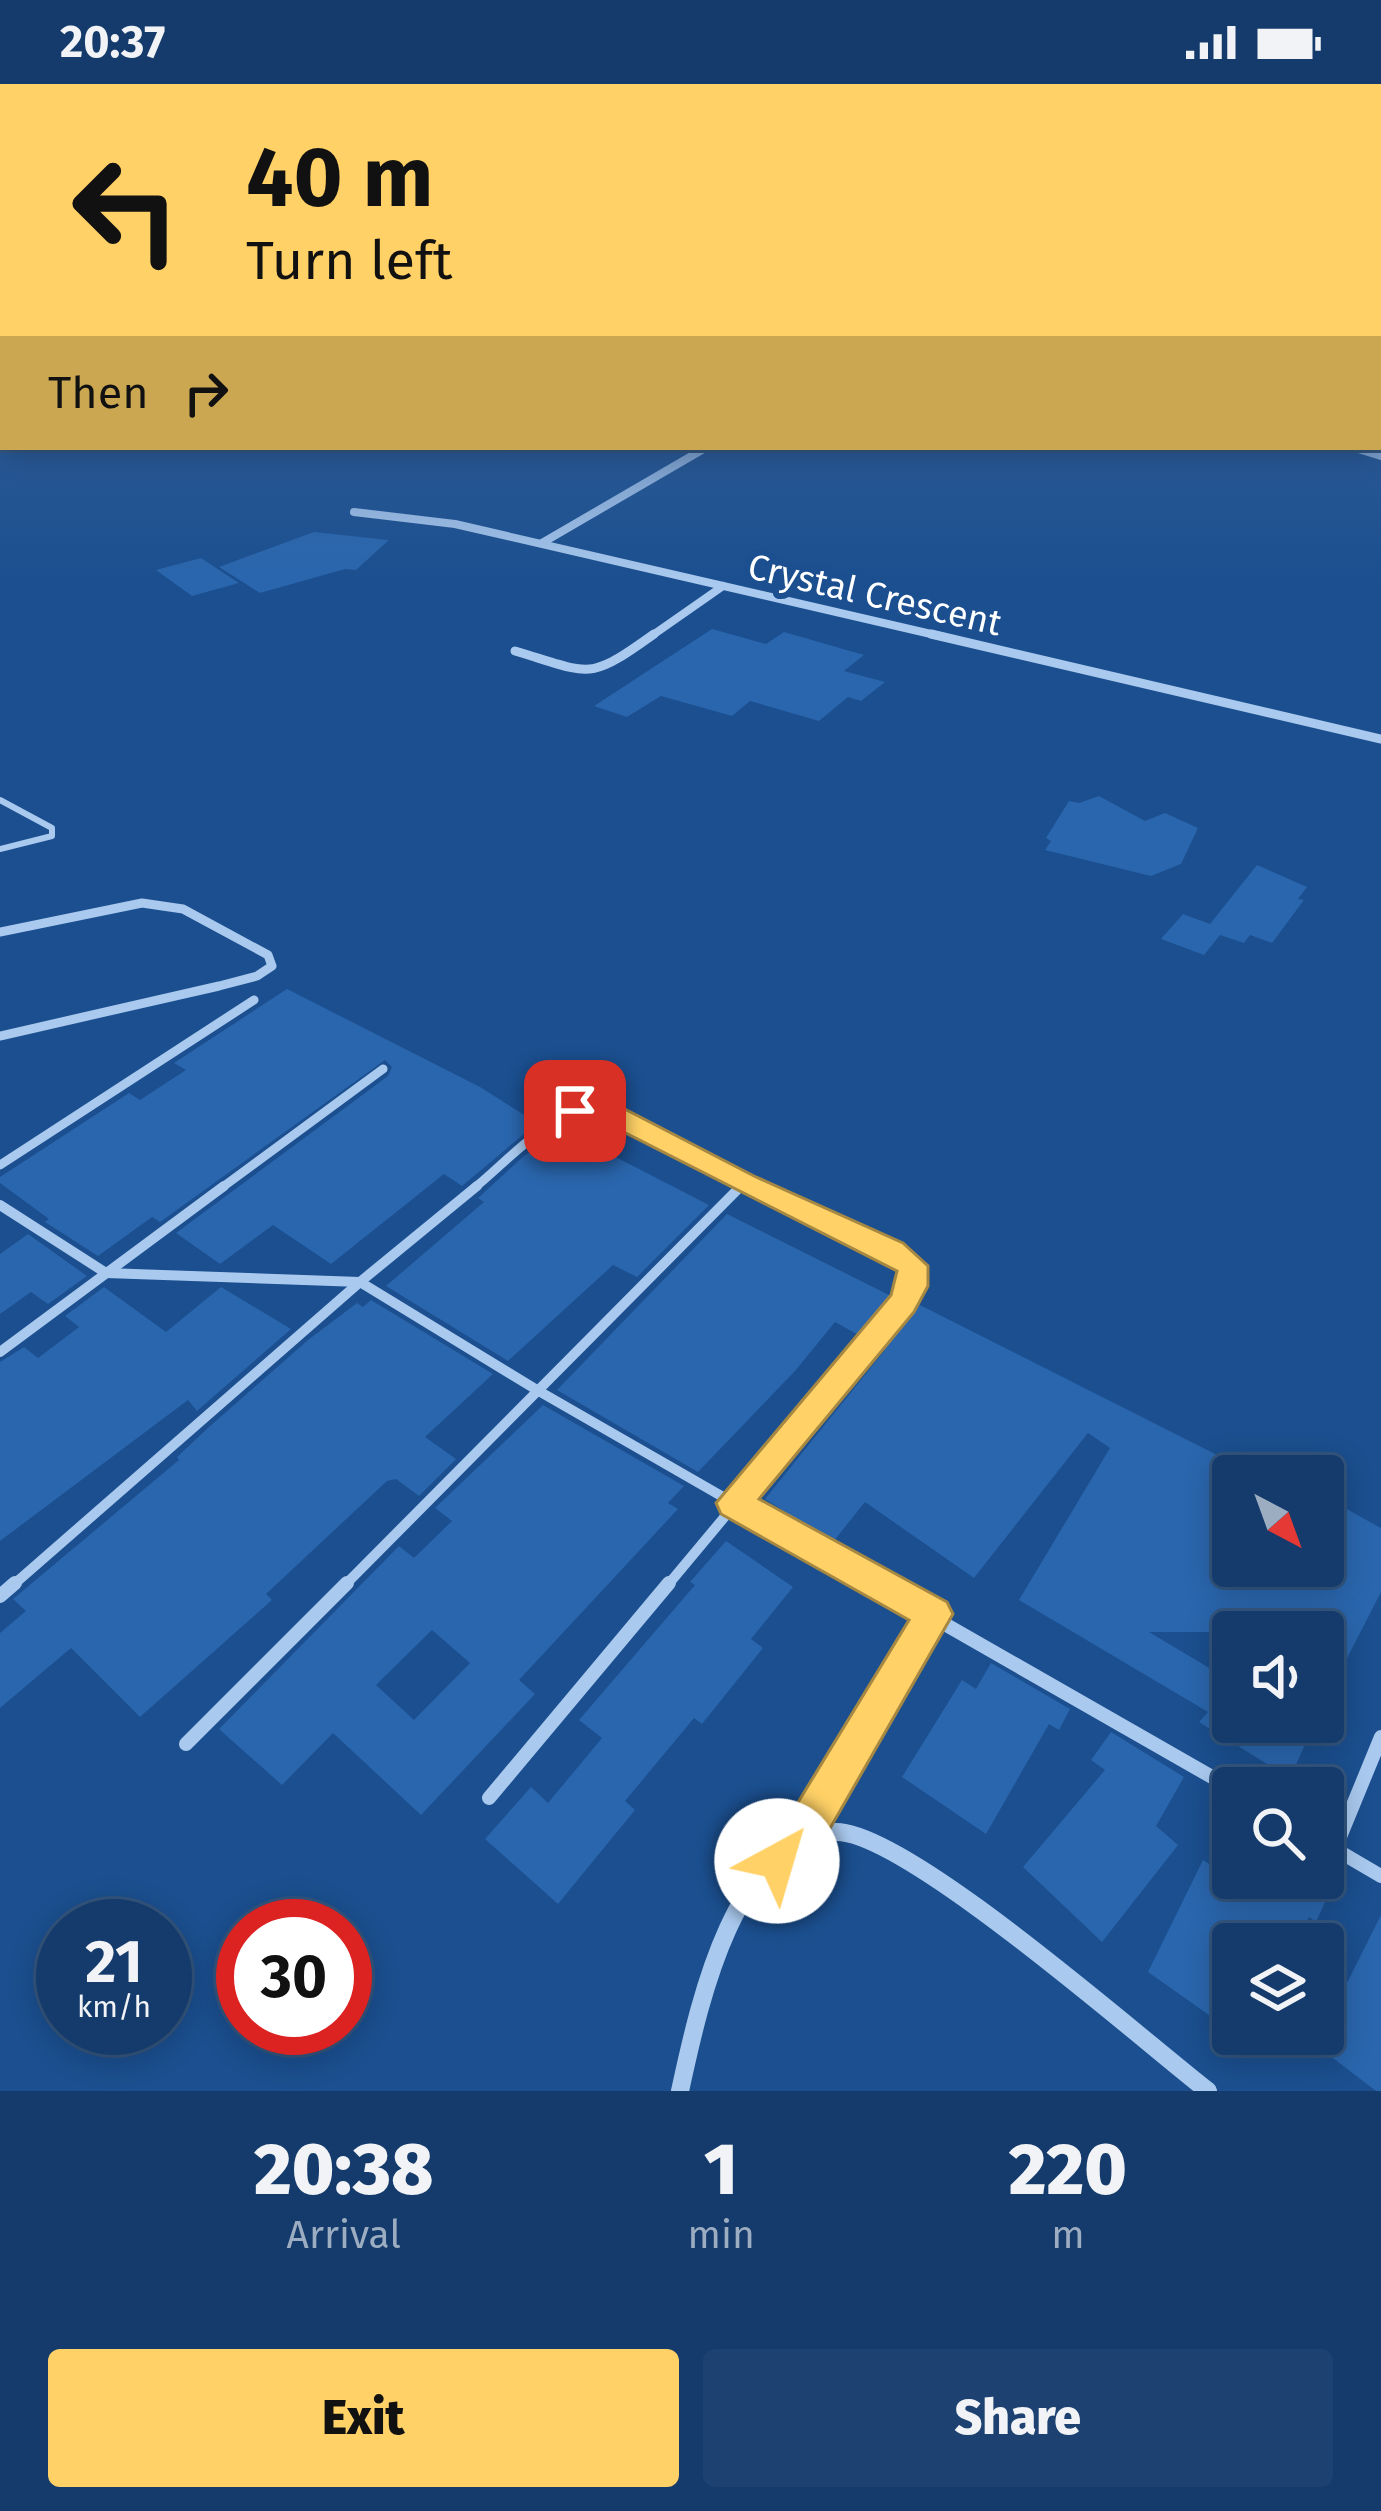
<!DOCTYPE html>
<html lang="en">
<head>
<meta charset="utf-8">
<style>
	:root { --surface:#143b6b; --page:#1d4271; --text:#f1f3f6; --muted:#9dadc1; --line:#33557e; --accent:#ffd166 }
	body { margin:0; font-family:"Fira Sans",sans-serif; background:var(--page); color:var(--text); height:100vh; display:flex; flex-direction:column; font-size:45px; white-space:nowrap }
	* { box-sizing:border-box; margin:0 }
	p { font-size:39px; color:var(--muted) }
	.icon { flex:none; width:66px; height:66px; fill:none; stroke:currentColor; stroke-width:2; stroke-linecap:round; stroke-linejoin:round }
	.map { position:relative; height:2007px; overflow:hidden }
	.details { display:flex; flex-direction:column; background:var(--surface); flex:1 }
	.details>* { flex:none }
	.guide { position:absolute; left:0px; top:0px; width:1383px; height:366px; box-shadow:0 6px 30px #0003,0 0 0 3px var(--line); background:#ffd166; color:#111; overflow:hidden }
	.needle { width:78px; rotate:139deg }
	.controls { position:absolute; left:1212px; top:1371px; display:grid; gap:24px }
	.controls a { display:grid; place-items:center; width:132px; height:132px; border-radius:12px; background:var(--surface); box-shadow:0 6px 30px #0003,0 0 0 3px var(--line); font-size:60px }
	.speed { position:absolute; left:36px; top:1815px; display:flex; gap:24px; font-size:60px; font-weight:700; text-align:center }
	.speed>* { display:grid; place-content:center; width:156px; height:156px; border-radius:50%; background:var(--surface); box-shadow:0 6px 30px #0003,0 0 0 3px var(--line); line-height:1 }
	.speed small { font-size:30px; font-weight:400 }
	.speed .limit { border:18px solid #d22; background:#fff; color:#111 }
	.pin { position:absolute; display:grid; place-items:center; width:102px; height:102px; color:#fff; margin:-51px; border-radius:24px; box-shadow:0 6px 18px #0006 }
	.me { position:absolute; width:132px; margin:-66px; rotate:39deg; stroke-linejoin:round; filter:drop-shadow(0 0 9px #0008) }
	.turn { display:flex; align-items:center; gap:42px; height:252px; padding:0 48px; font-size:54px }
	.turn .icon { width:156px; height:156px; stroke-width:2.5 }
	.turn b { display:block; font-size:84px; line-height:102px }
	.then { display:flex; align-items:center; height:114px; padding:0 48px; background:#0003; gap:24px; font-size:45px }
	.eta { display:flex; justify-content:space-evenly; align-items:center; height:204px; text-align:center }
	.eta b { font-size:72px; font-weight:800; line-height:84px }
	.cta { display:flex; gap:24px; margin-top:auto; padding:24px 48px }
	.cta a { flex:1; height:138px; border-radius:12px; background:var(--accent); color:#111; font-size:48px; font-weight:800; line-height:138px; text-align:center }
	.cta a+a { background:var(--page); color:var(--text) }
	.status { display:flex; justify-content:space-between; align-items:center; height:84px; padding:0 60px; background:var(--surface); direction:ltr }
	.status svg { height:33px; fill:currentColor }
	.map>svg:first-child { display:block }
	.building { fill:#2a66ad; fill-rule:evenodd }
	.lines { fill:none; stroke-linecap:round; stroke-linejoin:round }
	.lane-far3 { stroke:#a9c9ee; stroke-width:6 }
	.lane-far2 { stroke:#a9c9ee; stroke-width:9 }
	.lane-far1 { stroke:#a9c9ee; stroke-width:10 }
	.lane { stroke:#a9c9ee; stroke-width:14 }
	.street-far2 { stroke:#a9c9ee; stroke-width:8 }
	.street-far1 { stroke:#a9c9ee; stroke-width:9 }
	.street { stroke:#a9c9ee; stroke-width:18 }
	.secondary { fill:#d6e6fa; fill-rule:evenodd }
	.route { fill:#ffd166; stroke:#a68842; stroke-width:3 }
	.labels { text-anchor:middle; stroke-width:12; stroke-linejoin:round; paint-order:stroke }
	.far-street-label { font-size:36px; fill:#fff; stroke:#1b4f8f }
</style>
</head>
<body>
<div class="status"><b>20:37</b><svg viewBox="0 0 49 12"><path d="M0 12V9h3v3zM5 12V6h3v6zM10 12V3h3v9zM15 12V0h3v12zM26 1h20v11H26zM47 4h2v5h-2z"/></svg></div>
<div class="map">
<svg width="1381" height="2007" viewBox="0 0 1381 2007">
	<rect width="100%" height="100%" fill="#1b4f8f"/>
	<!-- building -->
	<g class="building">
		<path d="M 314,448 L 389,456 L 356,486 L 345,485 L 260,509 L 219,483 Z"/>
		<path d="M 201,474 L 239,499 L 192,512 L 156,486 Z"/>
		<path d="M 712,545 L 766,560 L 784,548 L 864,571 L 844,587 L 885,598 L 861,617 L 848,613 L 819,637 L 750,617 L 732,632 L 661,612 L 627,633 L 594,622 Z"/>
		<path d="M 1099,712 L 1145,737 L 1165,729 L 1198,744 L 1181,780 L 1151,792 L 1045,766 L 1051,757 L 1046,754 L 1069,717 L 1079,719 Z"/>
		<path d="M 1257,781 L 1307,803 L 1298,815 L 1304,816 L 1272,859 L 1250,851 L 1244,859 L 1220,851 L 1204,871 L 1161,855 L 1183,830 L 1210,840 Z"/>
		<path d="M 287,905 L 480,1003 L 537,1039 L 462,1102 L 444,1090 L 331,1180 L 273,1141 L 220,1180 L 176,1149 L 388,992 L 392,983 L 385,976 L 160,1138 L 152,1133 L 98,1172 L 45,1138 L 49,1135 L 0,1099 L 0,1093 L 129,1009 L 140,1016 L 186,986 L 174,979 Z"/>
		<path d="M 563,1046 L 709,1121 L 637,1193 L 613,1181 L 508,1277 L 386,1202 L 484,1118 L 478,1114 L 524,1072 Z"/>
		<path d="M 727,1130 L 895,1214 L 862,1253 L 835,1238 L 795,1287 L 698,1388 L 557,1306 Z"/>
		<path d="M 28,1150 L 87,1192 L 48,1220 L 31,1208 L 0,1230 L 0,1170 Z"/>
		<path d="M 104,1203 L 166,1248 L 221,1203 L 291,1245 L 197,1327 L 188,1316 L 0,1457 L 0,1278 L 24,1263 L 38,1274 L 79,1243 L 65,1232 Z"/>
		<path d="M 371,1216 L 493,1290 L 425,1353 L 456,1375 L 419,1412 L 396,1395 L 387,1397 L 266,1510 L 272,1516 L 140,1633 L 71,1564 L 0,1624 L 0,1549 L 26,1527 L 13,1515 L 179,1376 L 177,1373 L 209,1343 L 308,1256 L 357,1219 L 363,1223 Z"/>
		<path d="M 920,1221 L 1233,1379 L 1233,1482 L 1323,1482 L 1323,1412 L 1381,1444 L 1381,1508 L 1323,1621 L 1323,1548 L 1149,1548 L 1226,1594 L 1233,1581 L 1233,1638 L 1315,1638 L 1290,1694 L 1199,1638 L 1208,1628 L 1019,1516 L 1110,1364 L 1088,1349 L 974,1494 L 865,1418 L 833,1458 L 765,1415 L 885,1266 L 879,1263 L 912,1223 Z"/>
		<path d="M 543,1321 L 684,1402 L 668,1419 L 678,1425 L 519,1596 L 535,1610 L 421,1731 L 333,1649 L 282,1701 L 219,1645 L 399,1462 L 414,1474 L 452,1437 L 435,1424 ZM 432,1546 L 470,1579 L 414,1636 L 376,1601 Z"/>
		<path d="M 726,1457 L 793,1503 L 751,1555 L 763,1564 L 702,1640 L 694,1634 L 625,1717 L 635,1726 L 558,1820 L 485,1755 L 531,1703 L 548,1719 L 602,1654 L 579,1636 L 695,1501 L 690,1498 Z"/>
		<path d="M 991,1579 L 1070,1625 L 1059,1646 L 1049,1640 L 986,1750 L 902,1693 L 962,1596 L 976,1605 Z"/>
		<path d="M 1111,1648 L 1184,1693 L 1156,1742 L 1178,1761 L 1102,1858 L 1023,1783 L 1105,1686 L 1091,1676 Z"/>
		<path d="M 1203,1776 L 1231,1794 L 1336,1794 L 1316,1838 L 1309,1833 L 1297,1860 L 1233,1860 L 1233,1948 L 1148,1888 Z"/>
		<path d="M 1381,1831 L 1381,2007 L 1376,2007 L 1316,1961 Z"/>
	</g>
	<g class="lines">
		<!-- lane-far3 -->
		<path class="lane-far3" d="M 0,716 L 52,744 L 52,752 L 0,765"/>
		<!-- lane-far2 -->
		<g class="lane-far2">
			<path d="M 0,848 L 142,819 L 183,825 L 268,871 L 272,882 L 257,892 L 219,902 L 0,952"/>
			<path d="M 0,1081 L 254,916"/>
			<path d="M 220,1105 L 383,985"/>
			<path d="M 473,1105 C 510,1076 555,1019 605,1027 L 744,1099"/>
			<path d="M 738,1105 L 744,1099 L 757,1105"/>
		</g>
		<!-- lane-far1 -->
		<g class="lane-far1">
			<path d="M 0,1121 L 106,1189 L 360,1198 L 537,1306 L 878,1502"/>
			<path d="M 0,1268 L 224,1102"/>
			<path d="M 12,1502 L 360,1198 L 477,1102"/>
			<path d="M 344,1502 L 741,1102"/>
			<path d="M 667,1502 L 903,1219 L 914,1193 L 904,1175 L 751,1102"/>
		</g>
		<!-- lane -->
		<g class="lane">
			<path d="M 873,1499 L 1233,1705"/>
			<path d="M 0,1512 L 15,1499"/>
			<path d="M 186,1660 L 347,1499"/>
			<path d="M 489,1714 L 669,1499"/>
			<path d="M 800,1754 L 934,1530"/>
			<path d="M 1323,1758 L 1381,1792"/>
			<path d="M 1335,1765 L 1381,1653"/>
		</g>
		<!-- street-far2 -->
		<g class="street-far2">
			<path d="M 1352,363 L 1381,372"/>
			<path d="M 354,428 L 455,440 L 944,553"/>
			<path d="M 542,459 L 707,363"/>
			<path d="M 650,553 L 723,502"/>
		</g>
		<!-- street-far1 -->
		<g class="street-far1">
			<path d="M 931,550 L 1381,655"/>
			<path d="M 515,567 C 592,590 587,598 654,550"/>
		</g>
		<!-- street -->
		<path class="street" d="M 680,2007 C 697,1930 732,1753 835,1748 C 904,1745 1143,1957 1208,2007"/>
		<!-- secondary -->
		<rect class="secondary" x="0" y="250" width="3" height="6"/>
	</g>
	<!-- sky -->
	<linearGradient id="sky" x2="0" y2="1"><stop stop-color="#0f2b4f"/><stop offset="0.43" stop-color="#39639b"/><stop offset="1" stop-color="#39639b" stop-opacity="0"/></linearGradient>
	<rect width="1381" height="496" fill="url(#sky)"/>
	<!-- route -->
	<path class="route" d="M 575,1017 L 615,1020 L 754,1092 L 903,1159 L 928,1182 L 928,1202 L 914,1228 L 759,1415 L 947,1518 L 953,1530 L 813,1774 L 777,1799 L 762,1792 L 755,1777 L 762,1762 L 783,1743 L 909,1536 L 721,1430 L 716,1419 L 891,1211 L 897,1187 L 600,1036 L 566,1033 L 562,1027 L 566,1020 Z"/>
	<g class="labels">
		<!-- far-street labels -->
		<g class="far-street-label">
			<text transform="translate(875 510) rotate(13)" y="13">Crystal Crescent</text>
		</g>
	</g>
</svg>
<div class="controls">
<a><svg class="needle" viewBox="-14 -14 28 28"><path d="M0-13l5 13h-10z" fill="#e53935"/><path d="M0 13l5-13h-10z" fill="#9dadc1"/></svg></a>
<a><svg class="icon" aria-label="sound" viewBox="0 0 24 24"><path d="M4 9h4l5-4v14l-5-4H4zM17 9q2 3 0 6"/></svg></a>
<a><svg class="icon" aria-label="search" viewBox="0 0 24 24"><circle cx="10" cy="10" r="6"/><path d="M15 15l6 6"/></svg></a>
<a><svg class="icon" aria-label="layers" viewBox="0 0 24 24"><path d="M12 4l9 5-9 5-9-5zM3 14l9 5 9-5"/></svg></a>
</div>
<div class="speed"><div>21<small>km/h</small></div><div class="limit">30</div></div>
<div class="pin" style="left:575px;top:1027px;background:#d93025"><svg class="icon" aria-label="arrive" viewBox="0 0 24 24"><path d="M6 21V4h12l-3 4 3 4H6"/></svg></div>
<svg class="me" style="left:777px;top:1777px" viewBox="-20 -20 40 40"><circle r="19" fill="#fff"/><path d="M0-13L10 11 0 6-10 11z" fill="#ffd166"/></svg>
<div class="guide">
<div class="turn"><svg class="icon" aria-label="left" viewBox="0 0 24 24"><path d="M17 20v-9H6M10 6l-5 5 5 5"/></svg><div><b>40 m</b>Turn left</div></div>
<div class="then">Then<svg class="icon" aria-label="right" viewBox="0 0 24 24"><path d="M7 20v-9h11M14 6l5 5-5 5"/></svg></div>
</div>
</div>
<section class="details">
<div class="eta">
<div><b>20:38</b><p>Arrival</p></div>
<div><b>1</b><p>min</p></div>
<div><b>220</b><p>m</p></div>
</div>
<div class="cta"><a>Exit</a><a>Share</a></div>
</section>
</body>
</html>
